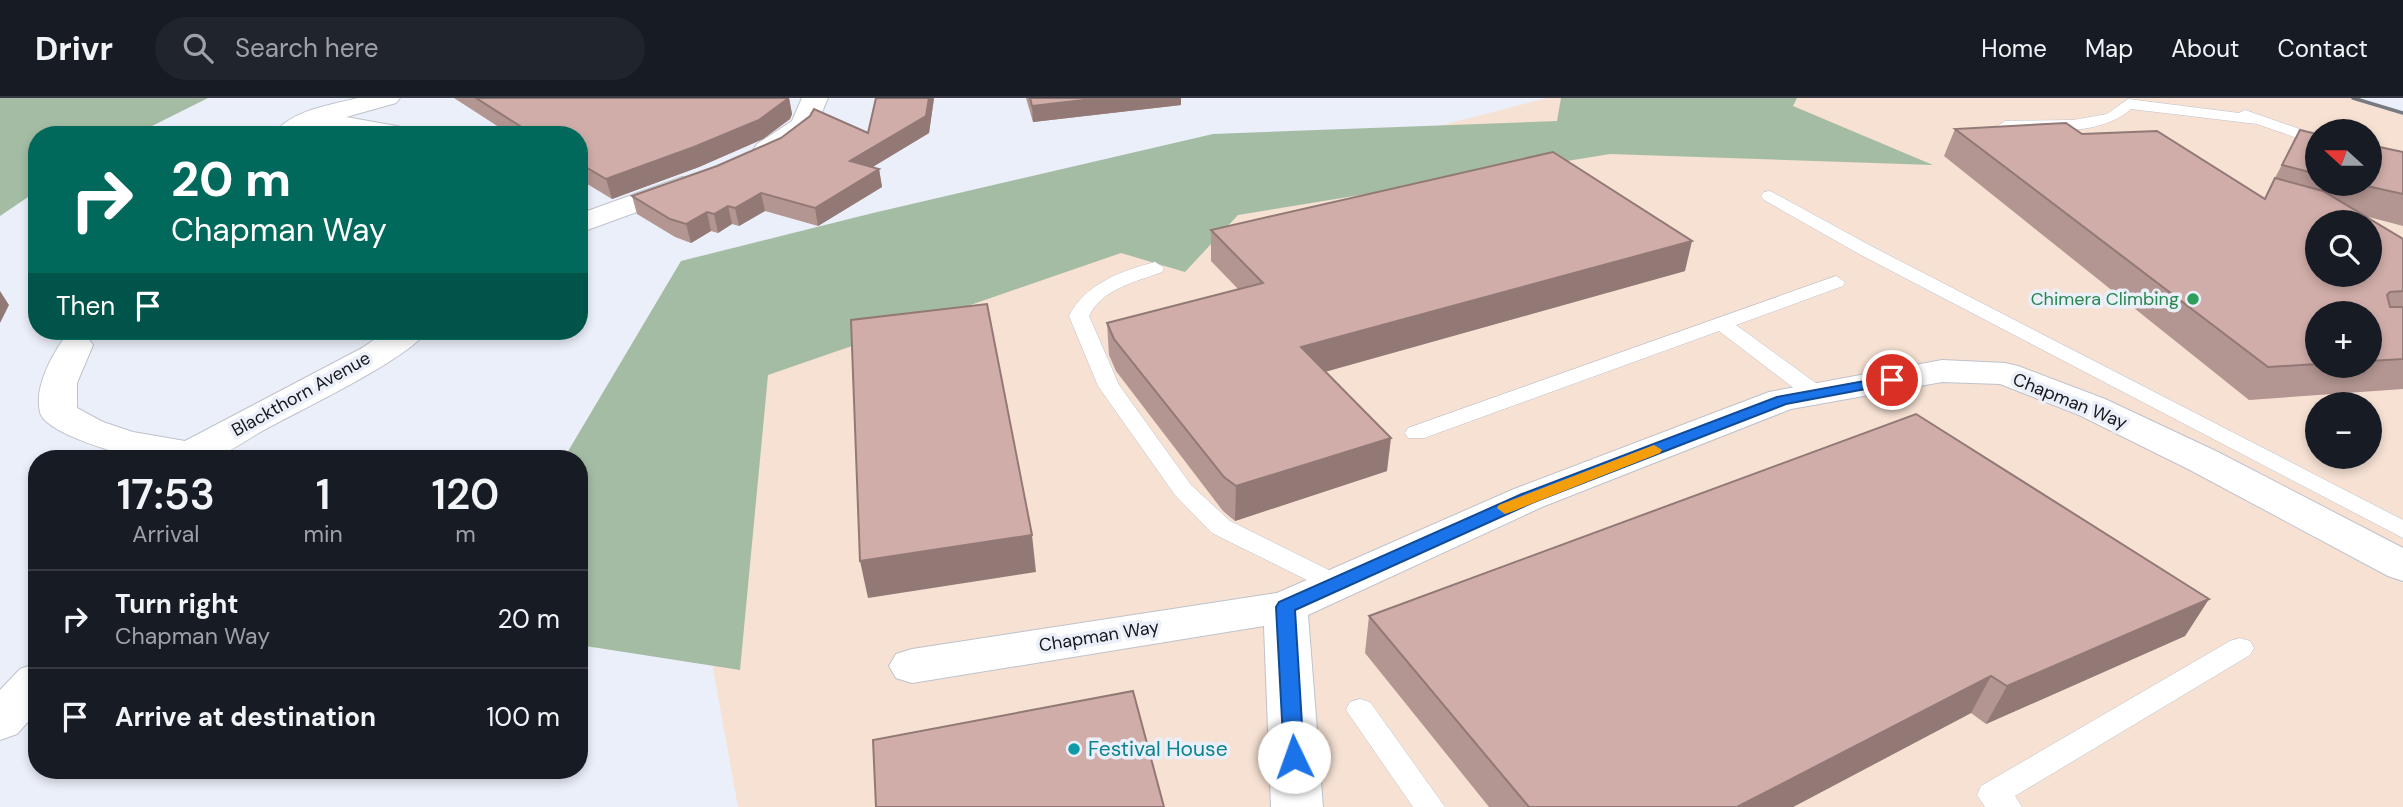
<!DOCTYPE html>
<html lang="en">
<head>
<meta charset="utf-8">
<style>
	:root { --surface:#171b24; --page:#20242c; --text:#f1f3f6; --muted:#9ea1a6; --line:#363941 }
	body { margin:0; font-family:"DM Sans",sans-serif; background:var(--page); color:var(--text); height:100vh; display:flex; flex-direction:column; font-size:26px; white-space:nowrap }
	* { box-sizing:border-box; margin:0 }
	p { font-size:23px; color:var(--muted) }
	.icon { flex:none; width:38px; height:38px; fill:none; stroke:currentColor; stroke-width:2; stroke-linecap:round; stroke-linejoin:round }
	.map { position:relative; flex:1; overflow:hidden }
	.details { position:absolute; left:28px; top:352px; width:560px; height:329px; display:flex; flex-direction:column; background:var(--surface); border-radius:28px; box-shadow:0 4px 10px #0003 }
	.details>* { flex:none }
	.hud { position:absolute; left:28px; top:28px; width:560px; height:214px; border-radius:28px; box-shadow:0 4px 10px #0003; background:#00695c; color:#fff; overflow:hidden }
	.needle { width:46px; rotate:291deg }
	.fabs { position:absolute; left:2305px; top:21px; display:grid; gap:14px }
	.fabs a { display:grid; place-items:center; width:77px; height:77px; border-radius:50%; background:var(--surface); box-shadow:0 4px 10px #0003; font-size:35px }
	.pin { position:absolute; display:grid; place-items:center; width:60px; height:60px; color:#fff; margin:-30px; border:4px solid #fff; border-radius:50%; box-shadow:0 2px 7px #0007 }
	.me { position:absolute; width:77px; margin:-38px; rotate:357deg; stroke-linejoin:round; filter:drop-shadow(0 0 5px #0008) }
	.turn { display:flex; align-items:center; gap:24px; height:147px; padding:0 28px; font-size:32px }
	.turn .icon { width:91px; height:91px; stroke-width:2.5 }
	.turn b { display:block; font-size:49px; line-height:60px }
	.then { display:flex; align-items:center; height:66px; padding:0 28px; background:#0003; gap:14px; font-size:26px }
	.eta { display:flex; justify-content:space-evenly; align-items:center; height:119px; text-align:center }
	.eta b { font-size:42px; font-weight:600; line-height:49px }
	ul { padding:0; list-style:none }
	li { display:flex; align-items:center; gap:21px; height:98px; padding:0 28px; border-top:2px solid var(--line) }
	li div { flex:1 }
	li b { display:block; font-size:26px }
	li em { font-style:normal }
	header { display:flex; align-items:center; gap:42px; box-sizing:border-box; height:98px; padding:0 35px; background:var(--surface); border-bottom:2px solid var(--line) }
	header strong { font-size:33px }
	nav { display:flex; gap:38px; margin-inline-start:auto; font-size:24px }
	.search { width:490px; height:63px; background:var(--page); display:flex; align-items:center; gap:18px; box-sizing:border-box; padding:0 24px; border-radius:38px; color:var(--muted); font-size:26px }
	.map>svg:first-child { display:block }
	.industrial { fill:#f6e1d3; fill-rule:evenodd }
	.forest { fill:#a5bca4 }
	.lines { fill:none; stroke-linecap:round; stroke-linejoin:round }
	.service-casing { stroke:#bec2cb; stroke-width:1 }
	.minor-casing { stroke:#bec2cb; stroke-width:2 }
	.service { fill:#fff; fill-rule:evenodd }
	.minor { fill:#fff; fill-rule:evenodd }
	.rail { stroke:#787a81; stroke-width:3.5 }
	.wall { fill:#b39591; fill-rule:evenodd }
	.shaded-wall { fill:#927976 }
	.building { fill:#d0ada9; stroke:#927976; stroke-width:2; fill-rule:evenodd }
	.route { fill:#1a73e8; stroke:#114b97; stroke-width:2 }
	.slow { fill:#f59e0b }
	.leisure-dot { fill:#2e9e5b; stroke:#ebeff9; stroke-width:2.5 }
	.culture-dot { fill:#0f9aa8; stroke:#ebeff9; stroke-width:2.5 }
	.labels { text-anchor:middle; stroke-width:7; stroke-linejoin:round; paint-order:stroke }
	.leisure-label { font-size:18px; fill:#27864d; stroke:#ebeff9; text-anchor:end }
	.street-label { font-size:18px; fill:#17181c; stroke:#ebeff9 }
	.near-culture-label { font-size:21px; fill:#0d838f; stroke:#ebeff9; text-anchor:start }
</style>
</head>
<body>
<header>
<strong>Drivr</strong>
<div class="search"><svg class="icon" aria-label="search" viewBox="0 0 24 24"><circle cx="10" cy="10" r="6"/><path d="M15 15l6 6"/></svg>Search here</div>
<nav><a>Home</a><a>Map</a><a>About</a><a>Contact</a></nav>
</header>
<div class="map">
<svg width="2403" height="709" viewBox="0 0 2403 709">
	<rect width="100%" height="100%" fill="#ebeff9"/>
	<!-- industrial -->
	<path class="industrial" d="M 1547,0 L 2353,0 L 2403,14 L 2403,709 L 738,709 L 652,232 ZM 2317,33 L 2370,33 L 2370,86 L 2317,86 ZM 2317,124 L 2370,124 L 2370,177 L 2317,177 ZM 2317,215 L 2370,215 L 2370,268 L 2317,268 ZM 2317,306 L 2370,306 L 2370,359 L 2317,359 Z"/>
	<!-- forest -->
	<g class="forest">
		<path d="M 0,0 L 208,0 L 134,37 L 37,37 L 37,93 L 0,118 Z"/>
		<path d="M 1561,0 L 1797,0 L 1793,8 L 1933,67 L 1610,56 L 1238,117 L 1185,174 L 1121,155 L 768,277 L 740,572 L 579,547 L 579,360 L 564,360 L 681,163 L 873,115 L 1213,36 L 1557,23 Z"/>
	</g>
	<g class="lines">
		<defs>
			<g id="service">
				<path d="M 2128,1 L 2239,15 L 2245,12 L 2317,37 L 2317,47 L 2257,26 L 2131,11 C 2099,39 2046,32 2005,33 L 1997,28 L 2005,23 L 2073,22 L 2107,16 Z"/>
				<path d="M 1770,93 L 1873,149 L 2403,422 L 2403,440 L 1861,157 L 1764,102 L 1761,98 L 1764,94 Z"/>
				<path d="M 1155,164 L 1164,170 L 1162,174 C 1135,184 1102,191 1089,218 L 1119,287 L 1191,387 L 1230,423 L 1345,480 L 1349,486 L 1345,492 L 1336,495 L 1327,492 L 1212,435 L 1175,397 L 1098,288 L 1069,218 C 1085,186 1121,173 1155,164 Z"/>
				<path d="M 1836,178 L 1845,184 L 1843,188 L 1736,227 L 1824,291 L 1827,296 L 1824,301 L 1808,301 L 1719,233 L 1424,340 L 1408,340 L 1405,335 L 1408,330 Z"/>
				<path d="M 2240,540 L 2250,543 L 2254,550 L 2250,557 L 2015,698 L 2022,709 L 1985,709 L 1977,697 L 1981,688 L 2230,543 Z"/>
				<path d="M 1360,601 L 1370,604 L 1445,709 L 1413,709 L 1346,612 L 1350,604 Z"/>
			</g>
			<g id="minor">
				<path d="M 358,0 L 400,0 L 396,5 L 346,19 L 413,31 L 417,37 L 357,37 L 316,30 L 305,37 L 273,37 C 290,12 331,7 358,0 Z"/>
				<path d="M 802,0 L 828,0 C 823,10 820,24 813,32 C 800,46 776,62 757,58 L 753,52 L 757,46 L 792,23 Z"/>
				<path d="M 682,79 L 692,82 L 696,88 L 692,94 L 579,135 L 579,116 Z"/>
				<path d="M 387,233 L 427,233 C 407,262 300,312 264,332 C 248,341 230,354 213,360 C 202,363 156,362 144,360 C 123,358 44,335 40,314 C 34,290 51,259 64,240 L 76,237 L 88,240 L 93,247 L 77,285 L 77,310 L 103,324 L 133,334 L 185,343 L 362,250 Z"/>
				<path d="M 1942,262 L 2005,265 L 2018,268 L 2105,301 L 2218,354 L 2403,450 L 2403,483 L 2388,478 L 2190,372 L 2079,317 L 2000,286 L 1942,284 L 1791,311 L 1542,409 L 1308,517 L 1323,709 L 1271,709 L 1264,528 L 912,585 L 896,580 L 889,568 L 896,556 L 912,551 L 1277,495 L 1514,391 L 1769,294 Z"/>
				<path d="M 37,565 L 37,614 L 17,636 L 0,642 L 0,592 L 20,571 Z"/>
			</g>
		</defs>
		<!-- service casing -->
		<use href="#service" class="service-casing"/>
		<!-- minor casing -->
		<use href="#minor" class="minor-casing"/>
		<!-- service -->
		<use href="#service" class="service"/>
		<!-- minor -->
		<use href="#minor" class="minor"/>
		<!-- rail -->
		<path class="rail" d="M 2353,0 L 2403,15"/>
	</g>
	<!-- wall -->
	<g class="wall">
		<path d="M 454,0 L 789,0 L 792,16 L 790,21 L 763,41 L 699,69 L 612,101 L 579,81 L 579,37 L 511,37 Z"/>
		<path d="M 876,0 L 934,0 L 929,35 L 872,69 L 879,71 L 882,89 L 818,128 L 765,113 L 739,128 L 732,126 L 718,135 L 711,133 L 691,145 L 675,139 L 637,116 L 632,98 L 868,35 Z"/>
		<path d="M 1026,0 L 1181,0 L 1181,7 L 1033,24 Z"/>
		<path d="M 1955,31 L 2082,36 L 2264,101 L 2300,32 L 2317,36 L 2317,86 L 2370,86 L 2403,54 L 2403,128 L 2365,118 L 2403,141 L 2403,291 L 2249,302 L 1944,58 ZM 2317,215 L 2370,215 L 2370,268 L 2317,268 Z"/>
		<path d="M 1211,132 L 1685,173 L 1325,274 L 1387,373 L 1235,423 L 1223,413 L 1116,273 L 1109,257 L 1107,225 L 1238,191 L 1211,163 Z"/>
		<path d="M 2209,501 L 2185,538 L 1986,626 L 1971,615 L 1793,709 L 1489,709 L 1365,555 L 1369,518 Z"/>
	</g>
	<!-- shaded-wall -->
	<g class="shaded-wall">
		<path d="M 787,0 L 789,0 L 792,16 L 790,21 L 763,41 L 699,69 L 612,101 L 606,81 Z"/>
		<path d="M 929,0 L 934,0 L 929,35 L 853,81 L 850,63 Z"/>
		<path d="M 1101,0 L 1181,0 L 1181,7 L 1033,24 L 1032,8 Z"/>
		<path d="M 879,71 L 882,89 L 818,128 L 815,110 Z"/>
		<path d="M 761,95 L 765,113 L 739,128 L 735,110 Z"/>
		<path d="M 728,108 L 732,126 L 718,135 L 714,116 Z"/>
		<path d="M 707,114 L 711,133 L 691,145 L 686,126 Z"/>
		<path d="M 1692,143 L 1685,173 L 1299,281 L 1301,249 Z"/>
		<path d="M 0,193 L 9,207 L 0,225 Z"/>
		<path d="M 1391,340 L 1387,373 L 1235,423 L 1236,388 Z"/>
		<path d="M 1032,437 L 1036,474 L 868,500 L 860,463 Z"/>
		<path d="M 2209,501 L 2185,538 L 1986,626 L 2007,588 Z"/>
		<path d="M 1991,578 L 1971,615 L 1793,709 L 1737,709 Z"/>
	</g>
	<!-- building -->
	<g class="building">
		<path d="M 476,0 L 787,0 L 786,2 L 759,22 L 694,49 L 606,81 L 579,65 L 579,37 L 531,37 L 520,30 L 523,30 Z"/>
		<path d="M 876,0 L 929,0 L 926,18 L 850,63 L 879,71 L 815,110 L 761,95 L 735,110 L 728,108 L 714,116 L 707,114 L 686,126 L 670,121 L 632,98 L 717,68 L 781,40 L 810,18 L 814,11 L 868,35 Z"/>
		<path d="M 1030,0 L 1101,0 L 1032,8 Z"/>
		<path d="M 2066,25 L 2082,36 L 2157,33 L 2265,101 L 2275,80 L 2323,93 L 2403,141 L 2403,193 L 2390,194 L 2387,197 L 2390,209 L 2403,209 L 2403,261 L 2370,263 L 2370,215 L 2317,215 L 2317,266 L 2268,269 L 1955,31 ZM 2317,124 L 2370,124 L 2370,177 L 2317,177 Z"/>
		<path d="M 2300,32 L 2317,36 L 2317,76 L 2282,67 Z"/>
		<path d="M 2370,47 L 2403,54 L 2403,96 L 2358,86 L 2370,86 Z"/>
		<path d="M 1553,54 L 1692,143 L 1301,249 L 1391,340 L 1236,388 L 1224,379 L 1114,241 L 1107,225 L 1263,185 L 1211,132 Z"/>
		<path d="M 987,206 L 1032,437 L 860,463 L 851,222 Z"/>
		<path d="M 1916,316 L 2209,501 L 2007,588 L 1991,578 L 1737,709 L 1529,709 L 1369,518 Z"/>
		<path d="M 1133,593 L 1164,709 L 876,709 L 873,642 Z"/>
	</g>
	<!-- route -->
	<path class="route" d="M 1892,278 L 1899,282 L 1897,285 L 1786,306 L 1534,404 L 1295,512 L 1304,659 L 1301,665 L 1294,667 L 1287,665 L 1284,659 L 1276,509 L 1279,504 L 1522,396 L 1777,299 Z"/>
	<!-- slow -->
	<path class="slow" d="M 1654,347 L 1662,352 L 1660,355 L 1511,414 L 1505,416 L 1497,410 L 1499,407 Z"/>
	<!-- markers -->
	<circle class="leisure-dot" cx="2193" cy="201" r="7"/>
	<circle class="culture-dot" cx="1074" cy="651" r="7"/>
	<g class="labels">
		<!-- leisure labels -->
		<g class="leisure-label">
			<text x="2179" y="207">Chimera Climbing</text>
		</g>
		<!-- street labels -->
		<g class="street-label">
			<text transform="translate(301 296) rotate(-29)" y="6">Blackthorn Avenue</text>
			<text transform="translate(2070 303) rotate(22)" y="6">Chapman Way</text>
			<text transform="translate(1099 538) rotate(-9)" y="6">Chapman Way</text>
		</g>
		<!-- near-culture labels -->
		<g class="near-culture-label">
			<text x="1088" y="658">Festival House</text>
		</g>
	</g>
</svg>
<div class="fabs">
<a><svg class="needle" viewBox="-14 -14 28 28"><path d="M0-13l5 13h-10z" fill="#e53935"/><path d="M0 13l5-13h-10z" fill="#9ea1a6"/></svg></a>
<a><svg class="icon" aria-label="search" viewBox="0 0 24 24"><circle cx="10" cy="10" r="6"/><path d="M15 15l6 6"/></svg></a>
<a>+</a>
<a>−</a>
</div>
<div class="pin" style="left:1892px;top:282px;background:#d93025"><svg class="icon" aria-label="arrive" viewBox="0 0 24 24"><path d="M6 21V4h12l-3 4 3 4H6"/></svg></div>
<svg class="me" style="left:1294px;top:659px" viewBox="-20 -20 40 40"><circle r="19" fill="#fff"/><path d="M0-13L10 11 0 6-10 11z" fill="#1a73e8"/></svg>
<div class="hud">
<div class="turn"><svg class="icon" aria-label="right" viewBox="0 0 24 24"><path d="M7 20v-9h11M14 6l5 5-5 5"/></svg><div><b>20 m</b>Chapman Way</div></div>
<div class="then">Then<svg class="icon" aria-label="arrive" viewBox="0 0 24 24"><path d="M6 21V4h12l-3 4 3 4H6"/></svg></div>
</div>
<section class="details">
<div class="eta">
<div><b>17:53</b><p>Arrival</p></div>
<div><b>1</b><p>min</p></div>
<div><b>120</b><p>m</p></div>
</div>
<ul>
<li><svg class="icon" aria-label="right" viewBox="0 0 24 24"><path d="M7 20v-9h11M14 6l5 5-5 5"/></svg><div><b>Turn right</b><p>Chapman Way</p></div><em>20 m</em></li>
<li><svg class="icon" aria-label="arrive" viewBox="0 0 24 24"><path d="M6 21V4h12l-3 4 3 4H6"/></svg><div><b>Arrive at destination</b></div><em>100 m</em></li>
</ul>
</section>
</div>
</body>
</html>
